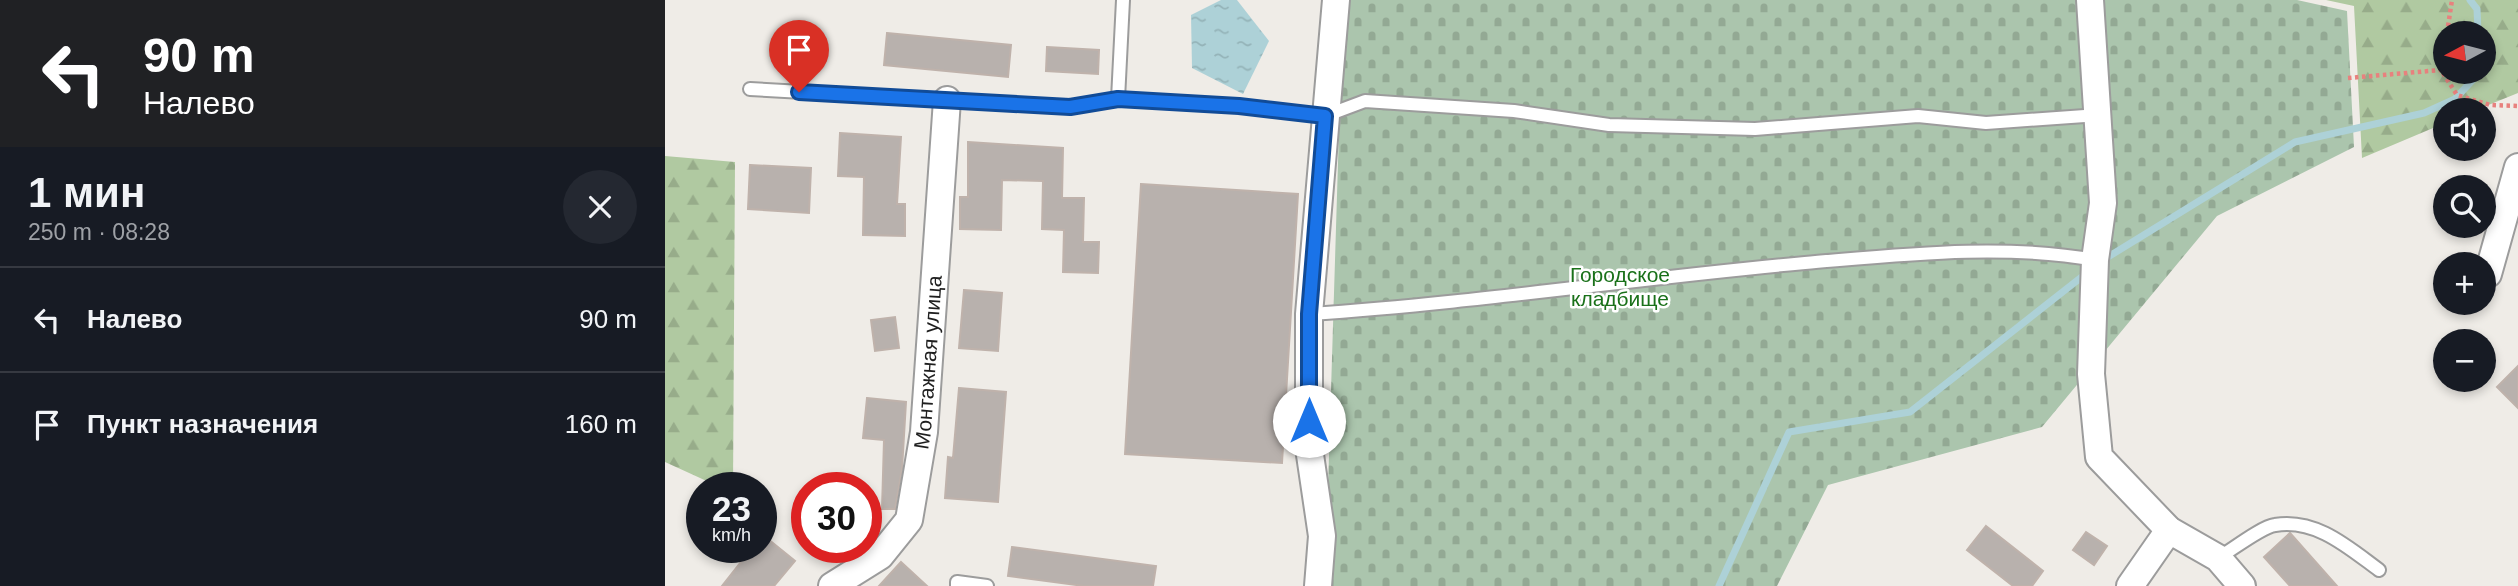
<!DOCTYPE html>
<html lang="ru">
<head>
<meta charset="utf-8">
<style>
	:root { --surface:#171b24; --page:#242831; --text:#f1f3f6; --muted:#9ea1a6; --line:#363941 }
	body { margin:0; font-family:Arial,sans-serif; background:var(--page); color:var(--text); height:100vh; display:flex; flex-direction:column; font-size:26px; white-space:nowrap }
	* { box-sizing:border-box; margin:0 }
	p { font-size:23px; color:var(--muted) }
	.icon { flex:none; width:38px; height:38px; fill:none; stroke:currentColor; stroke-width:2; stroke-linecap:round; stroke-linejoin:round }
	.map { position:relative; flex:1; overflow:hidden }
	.side { display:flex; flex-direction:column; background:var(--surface); width:665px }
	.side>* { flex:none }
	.top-card { background:#202124; color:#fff; overflow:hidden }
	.needle { width:46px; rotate:263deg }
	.fabs { position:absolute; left:1768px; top:21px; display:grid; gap:14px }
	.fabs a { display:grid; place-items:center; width:63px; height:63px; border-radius:50%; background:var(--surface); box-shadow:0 4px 10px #0003; font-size:35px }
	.speed { position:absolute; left:21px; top:472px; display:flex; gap:14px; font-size:35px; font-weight:700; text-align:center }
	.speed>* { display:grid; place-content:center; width:91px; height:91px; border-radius:50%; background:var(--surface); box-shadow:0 4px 10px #0003; line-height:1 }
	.speed small { font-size:18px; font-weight:400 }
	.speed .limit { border:10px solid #d22; background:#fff; color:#111 }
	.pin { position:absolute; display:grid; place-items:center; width:60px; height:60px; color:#fff; margin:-72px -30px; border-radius:50% 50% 50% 0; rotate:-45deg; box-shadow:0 0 7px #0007 }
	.pin .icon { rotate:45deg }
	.me { position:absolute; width:77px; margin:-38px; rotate:0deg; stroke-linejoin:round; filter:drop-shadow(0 0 5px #0008) }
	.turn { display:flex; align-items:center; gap:24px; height:147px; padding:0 28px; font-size:32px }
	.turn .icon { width:91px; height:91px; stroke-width:2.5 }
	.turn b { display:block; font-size:49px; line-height:60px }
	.round { display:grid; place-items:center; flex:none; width:74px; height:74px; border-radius:37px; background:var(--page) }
	.head { display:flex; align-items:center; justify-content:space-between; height:119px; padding:0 28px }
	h1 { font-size:42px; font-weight:700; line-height:52px }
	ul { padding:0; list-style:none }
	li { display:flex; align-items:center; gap:21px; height:105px; padding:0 28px; border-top:2px solid var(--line) }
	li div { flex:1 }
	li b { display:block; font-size:26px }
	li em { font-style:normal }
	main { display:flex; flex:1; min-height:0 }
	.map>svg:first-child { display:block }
	.forest { fill:url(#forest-firs); fill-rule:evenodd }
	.cemetery { fill:url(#cemetery-stones) }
	.water { fill:url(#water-ripples) }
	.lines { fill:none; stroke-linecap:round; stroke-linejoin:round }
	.stream { stroke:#add1d7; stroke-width:7 }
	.building { fill:#b8b1ad; stroke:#bfb2ab; stroke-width:2 }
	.service-casing { stroke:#9c9c9c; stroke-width:16 }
	.minor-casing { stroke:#9c9c9c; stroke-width:30 }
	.path { stroke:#e8817e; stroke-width:4.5; stroke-dasharray:3.5 3.5; stroke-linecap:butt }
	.service { stroke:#fff; stroke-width:12 }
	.minor { stroke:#fff; stroke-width:26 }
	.route-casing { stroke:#114b97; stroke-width:18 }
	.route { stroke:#1a73e8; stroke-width:12 }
	.labels { text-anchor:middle; stroke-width:5; stroke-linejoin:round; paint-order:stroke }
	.park-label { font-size:21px; fill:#1a711a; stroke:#fff }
	.street-label { font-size:21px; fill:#1f1f1f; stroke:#fff }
</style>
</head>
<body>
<main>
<section class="side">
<div class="top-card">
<div class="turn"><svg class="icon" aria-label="left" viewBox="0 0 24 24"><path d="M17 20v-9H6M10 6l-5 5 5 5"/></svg><div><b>90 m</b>Налево</div></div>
</div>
<div class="head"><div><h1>1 мин</h1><p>250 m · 08:28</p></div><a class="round"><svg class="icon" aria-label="close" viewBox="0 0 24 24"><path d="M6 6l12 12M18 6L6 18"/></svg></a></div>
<ul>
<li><svg class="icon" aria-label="left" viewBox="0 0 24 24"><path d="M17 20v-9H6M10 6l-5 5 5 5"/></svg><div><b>Налево</b></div><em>90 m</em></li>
<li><svg class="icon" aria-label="arrive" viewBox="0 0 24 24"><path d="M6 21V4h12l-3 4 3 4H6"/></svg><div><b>Пункт назначения</b></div><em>160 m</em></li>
</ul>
</section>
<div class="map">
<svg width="1853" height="586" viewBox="0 0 1853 586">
	<defs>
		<pattern id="forest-firs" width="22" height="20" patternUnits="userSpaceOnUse" patternTransform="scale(1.75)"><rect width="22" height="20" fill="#b0c9a1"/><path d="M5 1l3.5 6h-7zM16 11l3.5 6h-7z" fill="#97ac8a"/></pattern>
		<pattern id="cemetery-stones" width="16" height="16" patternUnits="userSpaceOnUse" patternTransform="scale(1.75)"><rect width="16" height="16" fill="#abc5ad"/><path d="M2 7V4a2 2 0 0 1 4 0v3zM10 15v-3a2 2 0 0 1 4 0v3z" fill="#93a994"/></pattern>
		<pattern id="water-ripples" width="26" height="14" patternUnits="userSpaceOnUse" patternTransform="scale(1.75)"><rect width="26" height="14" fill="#add1d7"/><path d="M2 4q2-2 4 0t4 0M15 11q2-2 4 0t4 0" fill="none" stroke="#94b3b8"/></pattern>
	</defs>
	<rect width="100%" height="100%" fill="#efece7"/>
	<!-- forest -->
	<g class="forest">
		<path d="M 1661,0 L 1853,0 L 1853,93 L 1811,110 L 1780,110 L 1780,123 L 1697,158 L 1689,6 ZM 1780,33 L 1818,33 L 1818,72 L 1780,72 Z"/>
		<path d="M 0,156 L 70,162 L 68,488 L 57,488 L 0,462 Z"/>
	</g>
	<!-- cemetery -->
	<path class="cemetery" d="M 678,0 L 1632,0 L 1682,11 L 1689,147 L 1552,216 L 1377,427 L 1163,485 L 1112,586 L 660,586 Z"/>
	<!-- water -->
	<path class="water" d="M 556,0 L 572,0 L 604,41 L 578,94 L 527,68 L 526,15 Z"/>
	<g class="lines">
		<!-- stream -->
		<g class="stream">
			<path d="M 1805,0 L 1812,9 L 1813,33"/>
			<path d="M 1438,260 L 1630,142 L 1759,113 L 1790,99 L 1815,72"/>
			<path d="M 1054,586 L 1124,432 L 1245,412 L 1423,272"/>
		</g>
	</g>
	<!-- building -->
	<g class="building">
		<path d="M 222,33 L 346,45 L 343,77 L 219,65 Z"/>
		<path d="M 382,47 L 434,50 L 433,74 L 381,71 Z"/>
		<path d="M 175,133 L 236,137 L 232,204 L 240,204 L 240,236 L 198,235 L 199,177 L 173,176 Z"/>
		<path d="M 303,142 L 398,148 L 397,198 L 419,198 L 418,242 L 434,242 L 433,273 L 398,272 L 399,230 L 377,229 L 378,181 L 337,180 L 336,230 L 295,229 L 295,197 L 303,197 Z"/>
		<path d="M 85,165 L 146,168 L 144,213 L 83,209 Z"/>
		<path d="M 476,184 L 633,194 L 617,463 L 460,454 Z"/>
		<path d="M 299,290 L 337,293 L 333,351 L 294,348 Z"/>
		<path d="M 230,317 L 234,348 L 210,351 L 206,320 Z"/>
		<path d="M 1853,366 L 1853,408 L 1832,387 Z"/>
		<path d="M 294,388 L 341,392 L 333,502 L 280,498 L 283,457 L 288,458 Z"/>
		<path d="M 202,398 L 241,402 L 237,469 L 230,509 L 217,509 L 219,440 L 198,438 Z"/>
		<path d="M 1321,526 L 1378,571 L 1367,586 L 1348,586 L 1302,550 Z"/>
		<path d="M 1421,532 L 1442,546 L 1429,565 L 1408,550 Z"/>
		<path d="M 1625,533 L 1672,586 L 1625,586 L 1599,557 Z"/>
		<path d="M 98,535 L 130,561 L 109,586 L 57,586 L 87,548 L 96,548 Z"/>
		<path d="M 347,547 L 491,566 L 488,586 L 419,586 L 343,576 Z"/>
		<path d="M 236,562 L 262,586 L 214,586 Z"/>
	</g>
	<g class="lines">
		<defs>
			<g id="service">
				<path d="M 458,0 L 453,99 L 574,106 L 660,116 L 700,101 L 849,111 L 944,125 L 1090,129 L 1253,116 L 1321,123 L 1434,115"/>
				<path d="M 85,89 L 405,107 L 453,99"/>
				<path d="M 644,314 C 810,303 974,278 1140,263 C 1235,255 1336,243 1430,260"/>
				<path d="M 1553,558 C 1567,550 1596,527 1610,525 C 1651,518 1684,548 1714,570"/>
				<path d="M 292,586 L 292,582 L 322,586"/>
			</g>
			<g id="minor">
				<path d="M 1425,0 L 1438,203 L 1430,260 L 1426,374 L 1434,457 L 1504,530 L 1553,558 L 1577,586"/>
				<path d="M 1823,274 L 1853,167"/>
				<path id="s1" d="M 167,586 L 215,556 L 244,520 L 259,432 L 282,100"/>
				<path d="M 653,586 L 657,536 L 644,448 L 644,314 L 671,0"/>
				<path d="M 1465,586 L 1504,530"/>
			</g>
		</defs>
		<!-- service casing -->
		<use href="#service" class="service-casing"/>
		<!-- minor casing -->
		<use href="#minor" class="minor-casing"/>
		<!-- path -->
		<g class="path">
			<path d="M 1782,33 L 1787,0"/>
			<path d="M 1780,46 L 1776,70 L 1792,95 L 1825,105 L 1853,106"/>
			<path d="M 1683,78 L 1776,70"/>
		</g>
		<!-- service -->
		<use href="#service" class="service"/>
		<!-- minor -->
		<use href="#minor" class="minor"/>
	</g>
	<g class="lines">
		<defs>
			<path id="route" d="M 134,92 L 405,107 L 453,99 L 574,106 L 660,116 L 644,314 L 644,421"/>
		</defs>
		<!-- route casing -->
		<use href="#route" class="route-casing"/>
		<!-- route -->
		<use href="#route" class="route"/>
	</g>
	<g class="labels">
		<!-- park labels -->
		<g class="park-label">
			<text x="955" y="282">Городское<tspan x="955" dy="24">кладбище</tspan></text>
		</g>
		<!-- street labels -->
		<g class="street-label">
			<text dy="7" stroke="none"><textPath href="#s1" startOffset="262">Монтажная улица</textPath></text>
		</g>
	</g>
</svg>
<div class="fabs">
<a><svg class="needle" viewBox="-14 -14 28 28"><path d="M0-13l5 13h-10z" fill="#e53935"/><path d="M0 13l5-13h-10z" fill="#9ea1a6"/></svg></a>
<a><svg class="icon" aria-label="sound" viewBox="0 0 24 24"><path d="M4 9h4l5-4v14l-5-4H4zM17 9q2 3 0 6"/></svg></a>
<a><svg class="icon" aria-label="search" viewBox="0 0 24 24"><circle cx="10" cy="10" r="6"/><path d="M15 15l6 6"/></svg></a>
<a>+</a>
<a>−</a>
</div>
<div class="speed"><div>23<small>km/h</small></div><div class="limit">30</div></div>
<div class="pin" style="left:134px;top:92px;background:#d93025"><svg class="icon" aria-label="arrive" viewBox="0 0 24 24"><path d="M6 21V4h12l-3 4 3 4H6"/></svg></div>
<svg class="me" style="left:644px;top:421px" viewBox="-20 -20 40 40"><circle r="19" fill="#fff"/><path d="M0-13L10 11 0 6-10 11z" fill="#1a73e8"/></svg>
</div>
</main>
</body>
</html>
